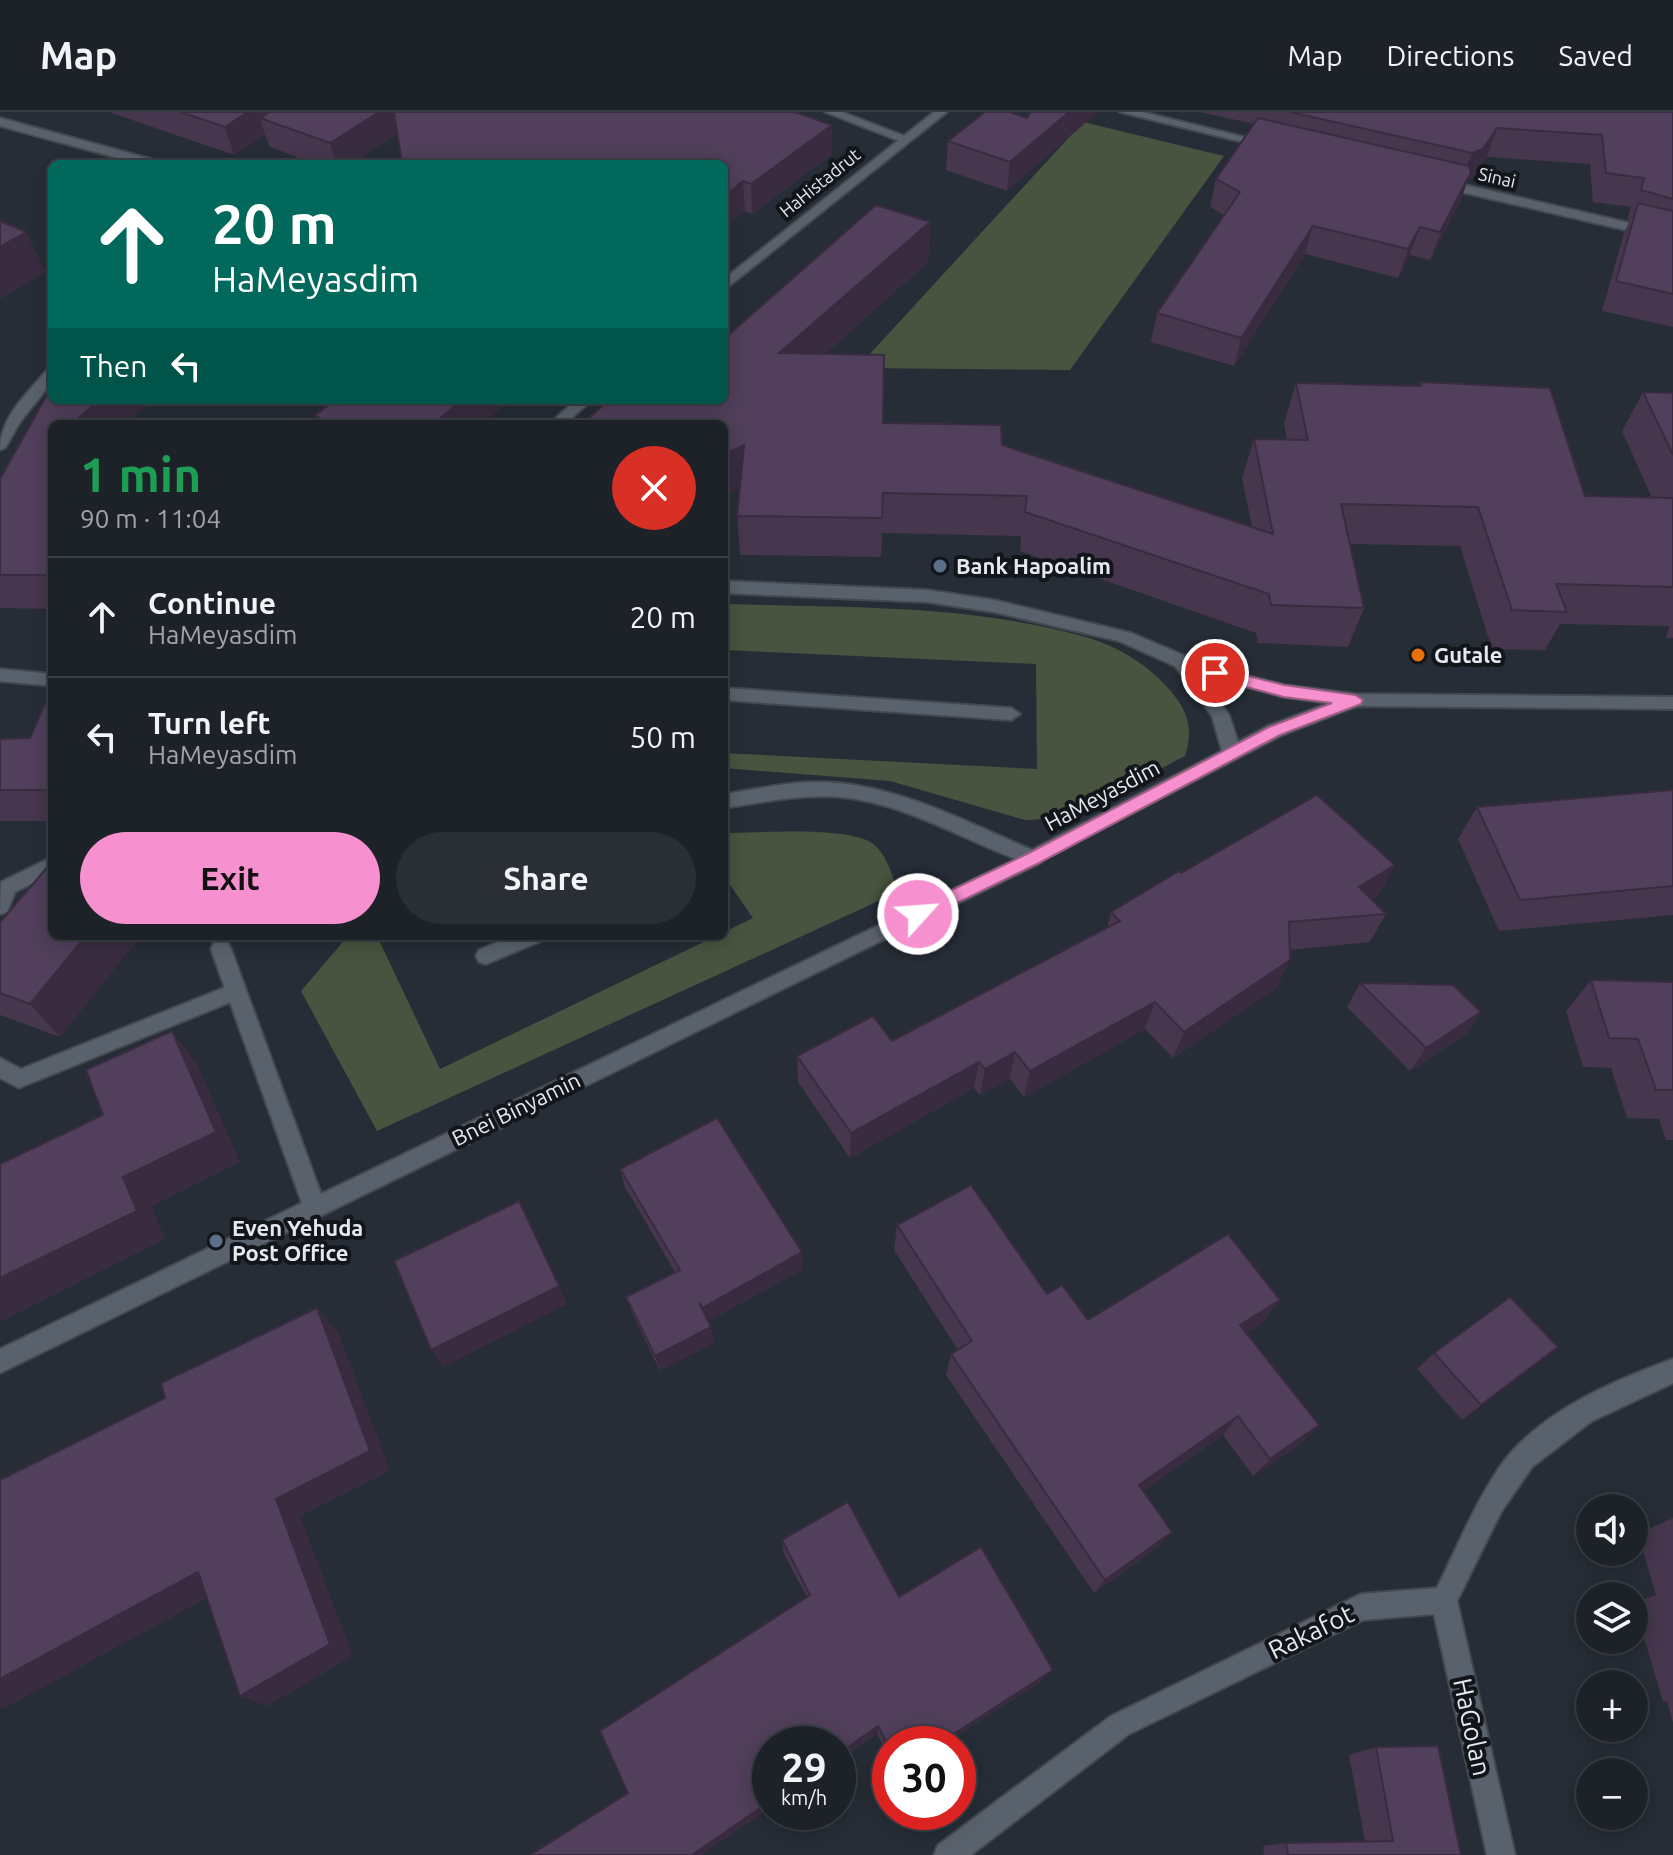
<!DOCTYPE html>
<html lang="en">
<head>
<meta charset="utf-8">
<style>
	:root { --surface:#1c2228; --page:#292f34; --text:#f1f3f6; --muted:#a0a4a8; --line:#3a3f45; --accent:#f790ce }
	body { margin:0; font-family:Ubuntu,sans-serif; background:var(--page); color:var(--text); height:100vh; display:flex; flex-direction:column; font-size:30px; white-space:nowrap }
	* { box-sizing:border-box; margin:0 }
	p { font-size:26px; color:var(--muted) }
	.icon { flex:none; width:44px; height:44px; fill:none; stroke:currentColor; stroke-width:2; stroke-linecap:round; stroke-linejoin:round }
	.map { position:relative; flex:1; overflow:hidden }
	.sheet { position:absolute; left:48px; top:308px; width:680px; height:520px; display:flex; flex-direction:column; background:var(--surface); border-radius:12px; box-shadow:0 4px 20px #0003,0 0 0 2px var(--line) }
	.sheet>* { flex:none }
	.hud { position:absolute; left:48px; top:48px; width:680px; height:244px; border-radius:12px; box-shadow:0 4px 20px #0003,0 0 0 2px var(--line); background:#00695c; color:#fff; overflow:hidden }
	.buttons { position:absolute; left:1576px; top:1382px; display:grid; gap:16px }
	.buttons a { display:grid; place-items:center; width:72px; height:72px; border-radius:50%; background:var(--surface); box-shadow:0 4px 20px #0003,0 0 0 2px var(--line); font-size:40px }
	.speed { position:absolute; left:752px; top:1614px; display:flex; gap:16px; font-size:40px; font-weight:700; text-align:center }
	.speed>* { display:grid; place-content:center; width:104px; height:104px; border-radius:50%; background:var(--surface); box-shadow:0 4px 20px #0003,0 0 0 2px var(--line); line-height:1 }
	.speed small { font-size:20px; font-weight:400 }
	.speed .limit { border:12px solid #d22; background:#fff; color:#111 }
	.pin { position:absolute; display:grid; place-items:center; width:68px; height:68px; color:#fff; margin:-34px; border:4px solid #fff; border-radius:50%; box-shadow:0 2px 8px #0007 }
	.me { position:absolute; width:88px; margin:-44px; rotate:64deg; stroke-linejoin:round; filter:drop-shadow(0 0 6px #0008) }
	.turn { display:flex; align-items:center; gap:28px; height:168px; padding:0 32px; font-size:36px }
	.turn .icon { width:104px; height:104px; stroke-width:2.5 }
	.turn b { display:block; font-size:56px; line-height:68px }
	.then { display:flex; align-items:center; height:76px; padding:0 32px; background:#0003; gap:16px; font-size:30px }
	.round { display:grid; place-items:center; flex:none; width:84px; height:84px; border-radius:42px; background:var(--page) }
	.overview { display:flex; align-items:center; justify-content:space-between; height:136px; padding:0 32px }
	h1 { font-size:48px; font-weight:700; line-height:60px; color:#1e9e55 }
	.primary-button { display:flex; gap:16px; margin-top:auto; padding:16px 32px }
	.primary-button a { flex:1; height:92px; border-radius:48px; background:var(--accent); color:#111; font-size:32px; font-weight:700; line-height:92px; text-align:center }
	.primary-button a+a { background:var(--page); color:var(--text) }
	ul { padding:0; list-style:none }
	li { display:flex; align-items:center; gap:24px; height:120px; padding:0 32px; border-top:2px solid var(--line) }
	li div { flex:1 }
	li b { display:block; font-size:30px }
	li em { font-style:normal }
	header { display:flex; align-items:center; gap:48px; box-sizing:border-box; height:112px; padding:0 40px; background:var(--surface); border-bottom:2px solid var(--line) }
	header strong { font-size:38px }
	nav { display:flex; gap:44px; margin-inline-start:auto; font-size:28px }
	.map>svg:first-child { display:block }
	.green { fill:#48543f }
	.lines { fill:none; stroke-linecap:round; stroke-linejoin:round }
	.service-casing { stroke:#42494f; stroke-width:4 }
	.minor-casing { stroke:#42494f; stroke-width:4 }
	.tertiary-casing { stroke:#42494f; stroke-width:4 }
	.service { fill:#59626c; fill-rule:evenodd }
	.minor { fill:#59626c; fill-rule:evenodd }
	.tertiary { fill:#59626c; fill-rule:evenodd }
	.wall { fill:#46364e }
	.shaded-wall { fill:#392c40 }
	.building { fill:#513f5b; stroke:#392c40; stroke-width:2 }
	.route { fill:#f790ce; stroke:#a15e86; stroke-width:2 }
	.service-dot { fill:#5c6f8a; stroke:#121519; stroke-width:3 }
	.food-dot { fill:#e8710a; stroke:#121519; stroke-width:3 }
	.labels { text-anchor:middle; stroke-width:8; stroke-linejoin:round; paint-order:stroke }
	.far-street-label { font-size:18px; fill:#e4e9ef; stroke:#121519 }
	.poi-label { font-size:22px; font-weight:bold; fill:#e4e9ef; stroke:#121519; text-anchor:start }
	.street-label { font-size:22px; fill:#e4e9ef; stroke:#121519 }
	.near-street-label { font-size:26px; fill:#e4e9ef; stroke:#121519 }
</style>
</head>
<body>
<header>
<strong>Map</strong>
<nav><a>Map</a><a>Directions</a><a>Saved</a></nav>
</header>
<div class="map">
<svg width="1673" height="1743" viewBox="0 0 1673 1743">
	<rect width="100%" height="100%" fill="#262d36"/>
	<!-- green -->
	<g class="green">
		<path d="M 1083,10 L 1224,44 L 1070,258 L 857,256 Z"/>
		<path d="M 724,492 C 843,496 967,492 1082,524 C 1117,533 1151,554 1173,582 C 1189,601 1193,620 1185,644 C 1138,667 1079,709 1025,708 L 890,669 L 724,656 L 724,641 L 1037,657 L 1036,552 L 724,538 Z"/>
		<path d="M 724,721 C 758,721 846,714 872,731 C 887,742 892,763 898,780 L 377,1019 L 301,879 L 348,824 L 377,824 L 440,957 L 716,824 L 724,824 L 724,820 L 753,806 L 724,764 Z"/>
	</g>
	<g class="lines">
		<defs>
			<g id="service">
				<path d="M 724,576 L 1011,596 L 1020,602 L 1011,608 L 724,588 Z"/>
				<path d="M 52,745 L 52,761 L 15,780 L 7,800 L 0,802 L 1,770 Z"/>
				<path d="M 512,824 L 542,824 L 539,830 L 486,852 L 479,850 L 476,844 L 479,838 Z"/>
				<path d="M 236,871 L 243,873 L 246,879 L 243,885 L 26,973 L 19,976 L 0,966 L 0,946 L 21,957 Z"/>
			</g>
			<g id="minor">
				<path d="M 825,0 L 842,0 L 912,27 L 902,30 Z"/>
				<path d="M 1120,0 L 1142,0 L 1273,32 L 1267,36 Z"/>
				<path d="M 0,6 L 158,49 L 160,52 L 140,52 L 0,14 Z"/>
				<path d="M 1439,67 L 1673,121 L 1673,129 L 1435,74 L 1433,71 Z"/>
				<path d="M 52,257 L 52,270 L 20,310 L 5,336 L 0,338 C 0,305 27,282 47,258 Z"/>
				<path d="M 1033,739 L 1040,741 L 1042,746 L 1040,751 L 0,1261 L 0,1237 L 302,1091 L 211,837 L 214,831 L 228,831 L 231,837 L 321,1082 Z"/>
				<path d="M 1673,1247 L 1673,1271 L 1592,1309 L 1532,1355 L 1501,1400 L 1457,1489 L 1515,1743 L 1487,1743 L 1434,1502 L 1363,1508 L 1129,1622 L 971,1743 L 934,1743 L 938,1733 L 1111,1604 L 1361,1482 L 1437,1476 C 1457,1436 1474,1393 1499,1356 C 1538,1300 1611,1270 1673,1247 Z"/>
			</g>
			<g id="tertiary">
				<path d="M 934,0 L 947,0 L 724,178 L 724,167 Z"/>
				<path d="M 576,288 L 592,288 L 565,312 L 549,312 Z"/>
				<path d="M 724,469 L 927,478 L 994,488 L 1131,521 L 1197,549 L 1240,562 L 1284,573 L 1355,582 L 1673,585 L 1673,597 L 1357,594 L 1280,624 L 1033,753 C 969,732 910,692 841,685 C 801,682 763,690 724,696 L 724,682 C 754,678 785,670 816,670 C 892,670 964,709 1032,738 L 1222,639 L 1212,604 L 1175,554 L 1119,529 L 994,500 L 927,490 L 724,481 ZM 1202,563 L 1284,585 L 1330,591 L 1268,614 L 1238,630 L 1229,603 Z"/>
				<path d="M 0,557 L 52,562 L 52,574 L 0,569 Z"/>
			</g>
		</defs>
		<!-- service casing -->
		<use href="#service" class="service-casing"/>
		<!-- minor casing -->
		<use href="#minor" class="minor-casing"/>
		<!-- tertiary casing -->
		<use href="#tertiary" class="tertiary-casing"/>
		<!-- service -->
		<use href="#service" class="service"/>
		<!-- minor -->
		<use href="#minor" class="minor"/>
		<!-- tertiary -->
		<use href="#tertiary" class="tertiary"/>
	</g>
	<!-- wall -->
	<g class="wall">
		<path d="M 109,0 L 795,0 L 832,42 L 752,102 L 745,99 L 724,52 L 397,22 L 352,52 L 315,52 L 270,35 L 265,23 L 234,43 Z"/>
		<path d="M 1200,0 L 1673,0 L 1673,215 L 1602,199 L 1624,121 L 1630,108 L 1627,108 L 1631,95 L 1593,90 L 1590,52 L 1487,45 L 1472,66 L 1468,67 L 1461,88 L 1430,148 L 1410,143 L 1398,166 L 1305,142 L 1234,254 L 1151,230 L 1157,201 L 1224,103 L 1210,95 L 1216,67 L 1254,12 Z"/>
		<path d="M 1027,6 L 1007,79 L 946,58 L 948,29 Z"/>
		<path d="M 930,110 L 928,150 L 825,242 L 883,311 L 1002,333 L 1252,415 L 1242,366 L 1254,327 L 1287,328 L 1284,311 L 1296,271 L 1419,274 L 1420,270 L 1585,384 L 1652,386 L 1622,319 L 1643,280 L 1673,281 L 1673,526 L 1666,526 L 1669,514 L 1560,512 L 1545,538 L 1492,537 L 1460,434 L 1350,432 L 1364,496 L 1348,535 L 1258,531 L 1256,521 L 1020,439 L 1021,424 L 882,421 L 881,445 L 740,443 L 737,404 L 740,376 L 724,288 Z"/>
		<path d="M 52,288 L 154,288 L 127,312 L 52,312 L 52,497 L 0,496 L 0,367 Z"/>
		<path d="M 335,288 L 510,288 L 482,312 L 317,312 L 314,304 Z"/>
		<path d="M 52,591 L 52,709 L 0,709 L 0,627 L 30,626 Z"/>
		<path d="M 1673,678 L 1673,803 L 1499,819 L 1458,727 L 1477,695 Z"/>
		<path d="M 1181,761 L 1379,783 L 1371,787 L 1386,802 L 1370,830 L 1290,838 L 1277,876 L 1173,946 L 1145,917 L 1024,985 L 1010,967 L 980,983 L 974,976 L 850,1046 L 798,970 L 797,944 L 892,929 L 1107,816 L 1111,800 Z"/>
		<path d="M 0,810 L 60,925 L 0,903 Z"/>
		<path d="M 1591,868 L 1673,870 L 1673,1028 L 1666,1028 L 1659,1007 L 1627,1006 L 1611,956 L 1583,955 L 1566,899 Z"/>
		<path d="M 1360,871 L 1481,900 L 1465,923 L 1410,959 L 1347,895 Z"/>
		<path d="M 620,1057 L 803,1157 L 709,1209 L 715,1230 L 660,1259 L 632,1201 L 626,1185 L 675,1160 L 625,1075 Z"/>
		<path d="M 897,1113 L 1047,1182 L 1088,1208 L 1264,1210 L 1246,1221 L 1301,1332 L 1253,1364 L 1223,1323 L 1143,1379 L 1158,1435 L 1094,1481 L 946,1263 L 951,1242 L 958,1238 L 894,1138 Z"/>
		<path d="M 1558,1235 L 1462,1308 L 1417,1257 L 1434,1241 Z"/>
		<path d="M 1673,1406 L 1673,1611 L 1667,1589 L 1663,1590 L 1634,1491 L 1656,1483 L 1638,1422 Z"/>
		<path d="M 782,1428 L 899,1485 L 1044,1567 L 944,1632 L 890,1632 L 890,1648 L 877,1622 L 701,1743 L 530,1743 L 628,1681 L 807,1485 L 784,1442 Z"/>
		<path d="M 1376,1635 L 1461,1743 L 1264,1743 L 1263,1734 L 1286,1731 L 1365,1729 L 1349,1643 Z"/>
	</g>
	<!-- shaded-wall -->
	<g class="shaded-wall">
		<path d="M 248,0 L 288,0 L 260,6 L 265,23 L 234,43 L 225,15 Z"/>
		<path d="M 379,0 L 395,0 L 400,20 L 352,52 L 336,52 L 330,31 Z"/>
		<path d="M 1069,0 L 1098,0 L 1007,79 L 1010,50 Z"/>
		<path d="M 832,13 L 832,42 L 752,102 L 751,72 Z"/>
		<path d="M 1497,16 L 1487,45 L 1472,66 L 1468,67 L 1461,88 L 1430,148 L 1472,41 Z"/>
		<path d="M 743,69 L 745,99 L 724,117 L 724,85 Z"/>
		<path d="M 930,110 L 928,150 L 781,281 L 779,241 Z"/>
		<path d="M 1313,114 L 1305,142 L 1234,254 L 1241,226 Z"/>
		<path d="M 1420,115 L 1410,143 L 1398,166 L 1408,137 Z"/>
		<path d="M 26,120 L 46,160 L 0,187 L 0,135 Z"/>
		<path d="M 99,288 L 154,288 L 127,312 L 72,312 Z"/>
		<path d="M 462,288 L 510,288 L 482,312 L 433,312 Z"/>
		<path d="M 744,333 L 746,373 L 724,384 L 724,343 Z"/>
		<path d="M 1395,753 L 1379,783 L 1344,804 L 1359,775 Z"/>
		<path d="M 86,824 L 141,824 L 60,925 L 30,892 Z"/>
		<path d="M 1290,848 L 1277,876 L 1173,946 L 1184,920 Z"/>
		<path d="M 1155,890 L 1145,917 L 1024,985 L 1030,959 Z"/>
		<path d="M 1481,900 L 1465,923 L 1410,959 L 1426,936 Z"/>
		<path d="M 172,919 L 197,952 L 240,1050 L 152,1094 L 165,1127 L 0,1210 L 0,1166 L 123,1065 Z"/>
		<path d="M 1015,940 L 1010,967 L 980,983 L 985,957 Z"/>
		<path d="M 979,950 L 974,976 L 850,1046 L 851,1021 Z"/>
		<path d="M 802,1140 L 803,1157 L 705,1211 L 702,1196 Z"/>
		<path d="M 559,1174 L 567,1192 L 443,1255 L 431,1238 Z"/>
		<path d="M 1280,1188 L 1264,1210 L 1225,1235 L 1240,1213 Z"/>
		<path d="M 317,1196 L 338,1220 L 390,1359 L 300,1404 L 353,1544 L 267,1594 L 240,1584 L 276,1387 Z"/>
		<path d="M 711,1215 L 715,1230 L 660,1259 L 655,1244 Z"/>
		<path d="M 1238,1304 L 1223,1323 L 1127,1390 L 1139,1373 Z"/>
		<path d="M 1319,1313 L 1301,1332 L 1253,1364 L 1270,1347 Z"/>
		<path d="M 1172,1420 L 1158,1435 L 1094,1481 L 1105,1468 Z"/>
		<path d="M 198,1460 L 227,1475 L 5,1596 L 0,1595 L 0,1567 Z"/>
		<path d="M 1053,1558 L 1044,1567 L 944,1632 L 938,1632 Z"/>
		<path d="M 878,1614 L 877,1622 L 838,1648 L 838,1642 Z"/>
		<path d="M 770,1689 L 770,1695 L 701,1743 L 692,1743 Z"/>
	</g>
	<!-- building -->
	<g class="building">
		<path d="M 180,0 L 248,0 L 225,15 Z"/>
		<path d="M 270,0 L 379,0 L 330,31 L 260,6 Z"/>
		<path d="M 394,0 L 795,0 L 832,13 L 751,72 L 743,69 L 724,85 L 724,52 L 402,52 Z"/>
		<path d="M 985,0 L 1010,0 L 1027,6 L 1031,0 L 1069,0 L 1010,50 L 948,29 Z"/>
		<path d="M 1290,0 L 1673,0 L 1673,87 L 1641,78 L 1644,66 L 1606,61 L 1602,23 L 1497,16 L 1483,37 L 1472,41 Z"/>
		<path d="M 1258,6 L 1469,54 L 1471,60 L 1440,120 L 1420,115 L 1408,137 L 1313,114 L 1241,226 L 1157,201 L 1240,80 L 1216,67 Z"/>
		<path d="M 1638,91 L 1673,99 L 1673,182 L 1616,169 Z"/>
		<path d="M 876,93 L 930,110 L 779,241 L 884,243 L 883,311 L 1001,313 L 1002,333 L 1273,422 L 1254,327 L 1308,328 L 1296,271 L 1421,274 L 1420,270 L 1550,276 L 1585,384 L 1673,386 L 1673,475 L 1556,472 L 1567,500 L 1512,498 L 1478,395 L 1341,392 L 1364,496 L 1271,493 L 1269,482 L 1025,400 L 1027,384 L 883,381 L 882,406 L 737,404 L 744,333 L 724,343 L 724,312 L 582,312 L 609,288 L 724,288 L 724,227 Z"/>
		<path d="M 0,109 L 26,120 L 0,135 Z"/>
		<path d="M 52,274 L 52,288 L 99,288 L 72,312 L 87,312 L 52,312 L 52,463 L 0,463 L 0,367 Z"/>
		<path d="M 1643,280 L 1673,281 L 1673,343 Z"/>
		<path d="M 335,288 L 462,288 L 433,312 L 334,312 L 314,304 Z"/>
		<path d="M 45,591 L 52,591 L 52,678 L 0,678 L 0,627 L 30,626 Z"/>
		<path d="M 1673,678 L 1673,774 L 1520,788 L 1477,695 Z"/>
		<path d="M 1317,683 L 1395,753 L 1359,775 L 1386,802 L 1289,810 L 1290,848 L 1184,920 L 1155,890 L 1030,959 L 1015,940 L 985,957 L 979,950 L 851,1021 L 797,944 L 873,904 L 892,929 L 1120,809 L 1111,800 L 1179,759 L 1181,761 Z"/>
		<path d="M 52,750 L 52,824 L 86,824 L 30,892 L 0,881 L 0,810 Z"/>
		<path d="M 1591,868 L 1673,870 L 1673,978 L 1656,978 L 1638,927 L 1609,926 Z"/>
		<path d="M 1360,871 L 1453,873 L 1481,900 L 1426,936 Z"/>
		<path d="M 172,919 L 216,1020 L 123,1065 L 137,1099 L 0,1166 L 0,1052 L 103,1003 L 86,958 Z"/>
		<path d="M 717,1006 L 802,1140 L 702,1196 L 699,1190 L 711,1215 L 655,1244 L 626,1185 L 680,1158 L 620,1057 Z"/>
		<path d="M 971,1073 L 1047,1182 L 1062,1173 L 1088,1208 L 1228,1122 L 1280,1188 L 1240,1213 L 1319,1313 L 1270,1347 L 1238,1304 L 1139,1373 L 1172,1420 L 1105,1468 L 951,1242 L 972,1229 L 897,1113 Z"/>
		<path d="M 519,1089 L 559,1174 L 431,1238 L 394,1149 Z"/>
		<path d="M 1510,1185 L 1558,1235 L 1481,1293 L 1434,1241 Z"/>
		<path d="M 317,1196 L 370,1339 L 276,1387 L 330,1532 L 240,1584 L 198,1460 L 0,1567 L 0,1368 L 165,1286 L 161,1271 Z"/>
		<path d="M 848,1390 L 899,1485 L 981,1435 L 1053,1558 L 938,1632 L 890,1632 L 890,1637 L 878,1614 L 838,1642 L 838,1632 L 770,1632 L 770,1689 L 692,1743 L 530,1743 L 628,1681 L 600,1619 L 810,1483 L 782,1428 Z"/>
		<path d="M 1438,1634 L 1461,1743 L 1288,1743 L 1286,1731 L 1393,1729 L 1376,1635 Z"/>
	</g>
	<!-- route -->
	<path class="route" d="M 1215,556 L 1284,573 L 1355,583 L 1363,588 L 1361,592 L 1280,623 L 1039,751 L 924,807 L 912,807 L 909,802 L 912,797 L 1027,742 L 1269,615 L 1332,591 L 1284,585 L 1210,565 L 1210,557 Z"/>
	<!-- markers -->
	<g class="service-dot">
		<circle cx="940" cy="454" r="8"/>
		<circle cx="216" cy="1129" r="8"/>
	</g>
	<circle class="food-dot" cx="1418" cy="543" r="8"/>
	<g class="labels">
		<!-- far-street labels -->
		<g class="far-street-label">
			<text transform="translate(1497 66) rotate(13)" y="6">Sinai</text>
			<text transform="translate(820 71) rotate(-39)" y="6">HaHistadrut</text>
		</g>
		<!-- poi labels -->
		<g class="poi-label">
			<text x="956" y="462">Bank Hapoalim</text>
			<text x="1434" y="551">Gutale</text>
			<text x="232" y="1124">Even Yehuda<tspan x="232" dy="25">Post Office</tspan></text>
		</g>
		<!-- street labels -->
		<g class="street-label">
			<text transform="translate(1102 683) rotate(-28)" y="8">HaMeyasdim</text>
			<text transform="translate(516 997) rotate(-26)" y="8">Bnei Binyamin</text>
		</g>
		<!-- near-street labels -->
		<g class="near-street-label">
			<text transform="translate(1311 1520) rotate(-26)" y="9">Rakafot</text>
			<text transform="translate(1472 1615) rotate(78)" y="9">HaGolan</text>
		</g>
	</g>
</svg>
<div class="buttons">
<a><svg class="icon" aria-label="sound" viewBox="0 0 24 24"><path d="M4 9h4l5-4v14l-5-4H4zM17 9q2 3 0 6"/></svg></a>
<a><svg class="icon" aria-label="layers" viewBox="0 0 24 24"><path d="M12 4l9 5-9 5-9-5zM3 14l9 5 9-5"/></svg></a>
<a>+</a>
<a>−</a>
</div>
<div class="speed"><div>29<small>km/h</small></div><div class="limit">30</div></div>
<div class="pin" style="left:1215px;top:561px;background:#d93025"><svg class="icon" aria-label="arrive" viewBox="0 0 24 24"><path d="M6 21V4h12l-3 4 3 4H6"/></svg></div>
<svg class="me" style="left:918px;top:802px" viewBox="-20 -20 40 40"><circle r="17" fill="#f790ce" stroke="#fff" stroke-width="3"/><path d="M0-11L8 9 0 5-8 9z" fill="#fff"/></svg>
<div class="hud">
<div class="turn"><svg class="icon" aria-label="ahead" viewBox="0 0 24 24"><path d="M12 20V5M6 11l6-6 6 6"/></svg><div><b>20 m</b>HaMeyasdim</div></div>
<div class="then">Then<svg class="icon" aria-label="left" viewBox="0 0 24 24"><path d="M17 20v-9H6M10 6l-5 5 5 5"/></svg></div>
</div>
<section class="sheet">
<div class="overview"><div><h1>1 min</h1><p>90 m · 11:04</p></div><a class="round" style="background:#d93025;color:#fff"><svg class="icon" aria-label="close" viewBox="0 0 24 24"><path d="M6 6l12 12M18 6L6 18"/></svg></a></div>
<ul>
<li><svg class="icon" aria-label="ahead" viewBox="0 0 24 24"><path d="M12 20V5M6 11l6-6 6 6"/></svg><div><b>Continue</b><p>HaMeyasdim</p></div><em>20 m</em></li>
<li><svg class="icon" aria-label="left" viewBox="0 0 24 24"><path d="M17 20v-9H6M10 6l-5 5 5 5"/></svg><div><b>Turn left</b><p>HaMeyasdim</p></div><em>50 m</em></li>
</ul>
<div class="primary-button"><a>Exit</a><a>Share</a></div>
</section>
</div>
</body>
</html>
